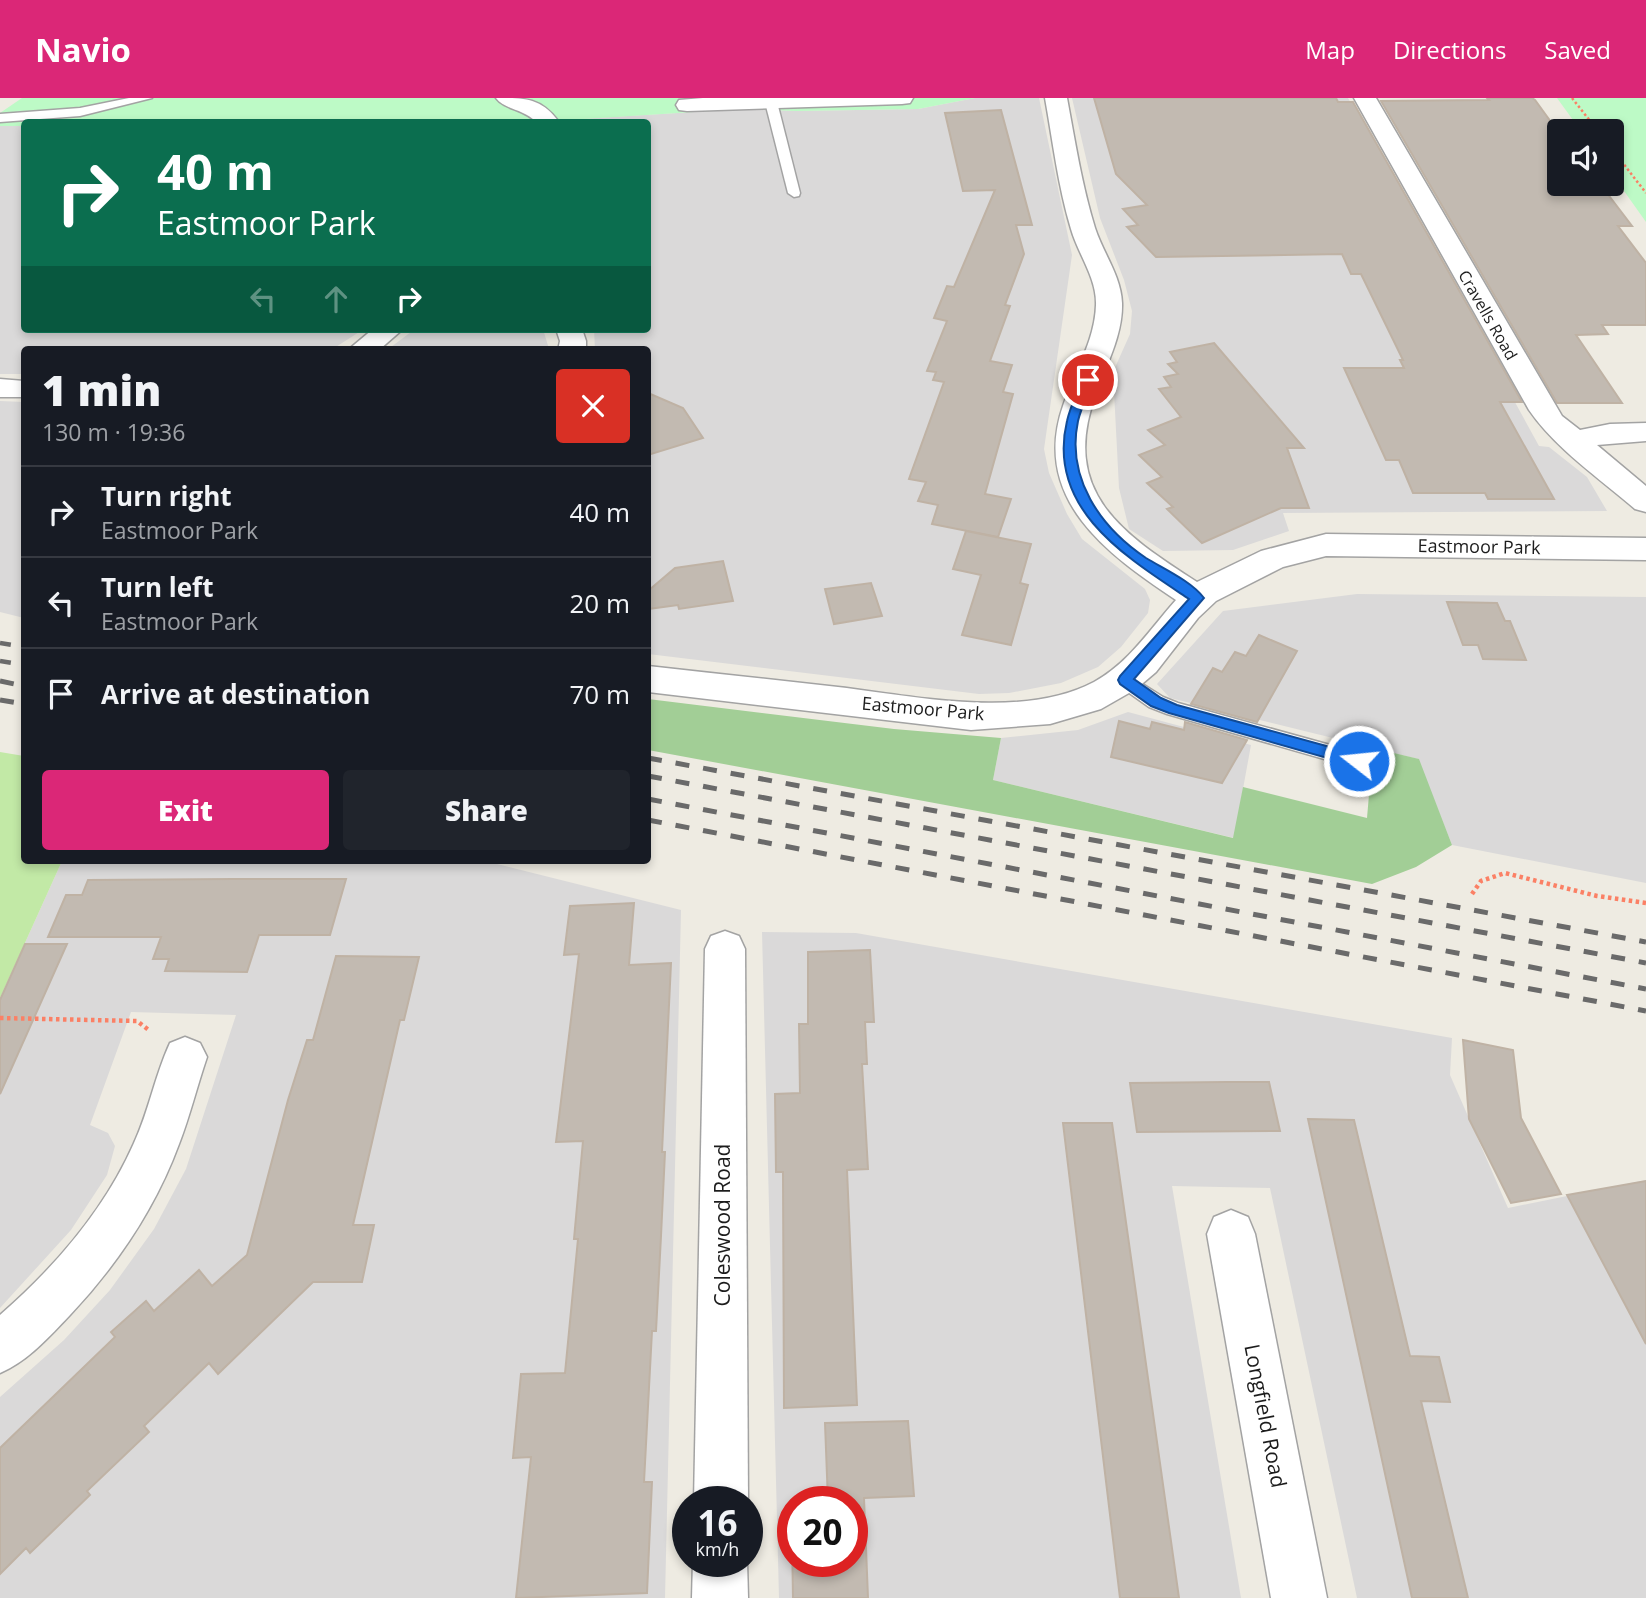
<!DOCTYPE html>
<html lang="en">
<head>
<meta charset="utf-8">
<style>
	:root { --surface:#171b24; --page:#20242c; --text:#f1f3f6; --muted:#9ea1a6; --line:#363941; --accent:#db2777 }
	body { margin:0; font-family:"Open Sans",sans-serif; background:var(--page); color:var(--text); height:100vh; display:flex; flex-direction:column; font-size:26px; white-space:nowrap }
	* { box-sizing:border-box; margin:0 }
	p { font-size:23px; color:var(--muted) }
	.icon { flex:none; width:38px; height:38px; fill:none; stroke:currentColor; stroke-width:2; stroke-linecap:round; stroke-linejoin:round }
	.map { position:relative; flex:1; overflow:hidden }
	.details { position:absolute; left:21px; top:248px; width:630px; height:518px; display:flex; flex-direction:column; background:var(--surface); border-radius:7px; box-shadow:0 4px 10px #0003 }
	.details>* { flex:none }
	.guide { position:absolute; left:21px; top:21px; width:630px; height:214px; border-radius:7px; box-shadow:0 4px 10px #0003; background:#0b6e4f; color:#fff; overflow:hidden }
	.buttons { position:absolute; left:1547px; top:21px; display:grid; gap:14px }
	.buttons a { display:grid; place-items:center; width:77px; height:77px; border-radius:7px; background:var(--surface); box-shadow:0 4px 10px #0003; font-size:35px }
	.speed { position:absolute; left:672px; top:1388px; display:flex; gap:14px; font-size:35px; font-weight:700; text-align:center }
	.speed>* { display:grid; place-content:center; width:91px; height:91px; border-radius:50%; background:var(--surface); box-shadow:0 4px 10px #0003; line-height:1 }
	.speed small { font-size:18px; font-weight:400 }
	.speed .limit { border:10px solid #d22; background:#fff; color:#111 }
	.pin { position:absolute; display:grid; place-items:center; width:60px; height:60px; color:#fff; margin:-30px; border:4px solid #fff; border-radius:50%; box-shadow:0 2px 7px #0007 }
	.me { position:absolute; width:77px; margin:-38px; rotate:286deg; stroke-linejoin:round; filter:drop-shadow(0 0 5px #0008) }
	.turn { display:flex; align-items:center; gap:24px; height:147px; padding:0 21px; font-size:32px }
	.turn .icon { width:91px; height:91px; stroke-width:2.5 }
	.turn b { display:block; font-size:49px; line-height:60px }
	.lanes { display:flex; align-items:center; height:66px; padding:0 21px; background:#0003; justify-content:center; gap:35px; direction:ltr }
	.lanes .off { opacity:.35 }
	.round { display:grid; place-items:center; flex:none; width:74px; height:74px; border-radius:7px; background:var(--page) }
	.summary { display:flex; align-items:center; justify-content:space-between; height:119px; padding:0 21px }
	h1 { font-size:42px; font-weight:800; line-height:52px }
	.cta { display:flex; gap:14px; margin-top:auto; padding:14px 21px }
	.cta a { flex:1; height:80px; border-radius:7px; background:var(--accent); color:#fff; font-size:28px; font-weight:800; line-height:80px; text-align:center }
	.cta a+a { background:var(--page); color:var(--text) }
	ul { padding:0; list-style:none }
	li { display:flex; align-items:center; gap:21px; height:91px; padding:0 21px; border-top:2px solid var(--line) }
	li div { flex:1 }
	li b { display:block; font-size:26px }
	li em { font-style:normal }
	header { display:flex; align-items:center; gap:42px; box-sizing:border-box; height:98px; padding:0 35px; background:var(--accent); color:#fff }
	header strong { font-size:33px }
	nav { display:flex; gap:38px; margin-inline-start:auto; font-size:24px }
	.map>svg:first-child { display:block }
	.residential { fill:#dad9d9; fill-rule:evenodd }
	.grass { fill:#c2e9a6 }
	.forest { fill:#a2ce96 }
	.park { fill:#bdfac6 }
	.building { fill:#c2bab1; stroke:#bfb2a4; stroke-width:2 }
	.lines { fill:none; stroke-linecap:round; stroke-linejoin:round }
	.lane-casing { stroke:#a3a3a3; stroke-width:3 }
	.street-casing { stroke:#a3a3a3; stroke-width:3 }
	.path-far1 { stroke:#fb8065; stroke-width:2.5; stroke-dasharray:2.5 2.5; stroke-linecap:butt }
	.path { stroke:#fb8065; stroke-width:4.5; stroke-dasharray:3.5 3.5; stroke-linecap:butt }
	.lane { fill:#fff; fill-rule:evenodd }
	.street { fill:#fff; fill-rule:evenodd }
	.rail-far1 { stroke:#6a6a6a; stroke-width:4.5; stroke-dasharray:11 11; stroke-linecap:butt }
	.rail { stroke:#6a6a6a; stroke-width:5; stroke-dasharray:14 14; stroke-linecap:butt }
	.route { fill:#1a73e8; stroke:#114b97; stroke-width:2 }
	.labels { text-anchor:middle; stroke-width:7; stroke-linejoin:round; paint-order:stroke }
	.far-street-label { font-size:16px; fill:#1c1c1c; stroke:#fff }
	.street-label { font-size:18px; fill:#1c1c1c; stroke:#fff }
	.near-street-label { font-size:21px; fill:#1c1c1c; stroke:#fff }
</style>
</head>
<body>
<header>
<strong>Navio</strong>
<nav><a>Map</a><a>Directions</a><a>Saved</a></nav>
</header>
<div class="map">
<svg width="1646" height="1500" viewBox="0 0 1646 1500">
	<rect width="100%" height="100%" fill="#eeebe2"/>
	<!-- residential -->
	<g class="residential">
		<path d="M 975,0 L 1039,0 L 1072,157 L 1044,351 L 1049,375 L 1067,416 L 1082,441 L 1145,491 L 1150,502 L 1148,515 L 1121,549 L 1098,569 L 1061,585 L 1009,595 L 979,596 L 648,556 L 648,252 L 595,252 L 594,231 L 648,231 L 648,24 L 564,24 L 564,22 L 741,11 L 796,13 L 918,11 Z"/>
		<path d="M 1072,0 L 1348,0 L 1539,348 L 1549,349 L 1587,379 L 1607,413 L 1283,415 L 1289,433 L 1233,452 L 1163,453 L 1129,431 L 1119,390 L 1113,274 L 1130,236 L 1132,213 L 1124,182 L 1100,120 Z"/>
		<path d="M 0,28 L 24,28 L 24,231 L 364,231 L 331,252 L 24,252 L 24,276 L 0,276 Z"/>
		<path d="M 415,231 L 543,231 L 549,251 L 387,252 Z"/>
		<path d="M 0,303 L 24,304 L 24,520 L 0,514 Z"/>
		<path d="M 1357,496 L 1646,499 L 1646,785 L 1452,747 L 1418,661 L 1170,600 L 1157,586 L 1223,513 Z"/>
		<path d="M 1128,614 L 1251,647 L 1234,740 L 993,682 L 1001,640 L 1078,632 Z"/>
		<path d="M 62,763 L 485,763 L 681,812 L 665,1500 L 0,1500 L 0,1299 L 64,1242 L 110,1192 L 154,1131 L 186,1071 L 236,917 L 131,914 L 90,1027 L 108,1035 L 115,1048 L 107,1077 L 71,1132 L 0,1210 L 0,900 Z"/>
		<path d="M 762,834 L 856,835 L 1452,940 L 1450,977 L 1508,1110 L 1646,1082 L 1646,1500 L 1357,1500 L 1270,1090 L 1172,1088 L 1241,1500 L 779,1500 ZM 793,1404 L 852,1404 L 852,1463 L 793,1463 Z"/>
	</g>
	<!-- grass -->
	<path class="grass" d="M 0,654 L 24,658 L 24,763 L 62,763 L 0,900 Z"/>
	<!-- forest -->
	<path class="forest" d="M 648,601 L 894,631 L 1001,640 L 993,682 L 1233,740 L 1243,689 L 1367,720 L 1373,650 L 1419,661 L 1452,747 L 1416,769 L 1372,786 L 648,652 Z"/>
	<!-- park -->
	<g class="park">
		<path d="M 22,0 L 975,0 L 918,11 L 796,13 L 741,11 L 537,24 L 197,22 L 24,24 L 24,28 L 0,28 L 0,15 Z"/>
		<path d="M 1557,0 L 1646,0 L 1646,124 L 1612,76 L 1612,33 L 1581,33 Z"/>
	</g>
	<!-- building -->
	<g class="building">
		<path d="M 1094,0 L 1336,0 L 1338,4 L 1353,4 L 1522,304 L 1500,304 L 1554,401 L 1488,401 L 1485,395 L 1413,395 L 1399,362 L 1386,362 L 1344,270 L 1404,270 L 1400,262 L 1403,262 L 1361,176 L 1351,176 L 1342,156 L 1156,159 L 1127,129 L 1138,127 L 1123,111 L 1147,107 L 1116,76 Z"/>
		<path d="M 1487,0 L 1532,0 L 1535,2 L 1559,35 L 1559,86 L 1600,86 L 1632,128 L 1618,128 L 1646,165 L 1646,227 L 1602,227 L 1608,236 L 1576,237 L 1622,305 L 1557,305 L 1381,3 L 1489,2 Z"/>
		<path d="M 1001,12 L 1032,127 L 1016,127 L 1024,156 L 1005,207 L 1010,208 L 990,263 L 1012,267 L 1003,294 L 1013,296 L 985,396 L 1011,401 L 998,439 L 932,426 L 938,407 L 918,403 L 926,384 L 909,381 L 944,284 L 933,282 L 936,274 L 927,273 L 947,223 L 934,220 L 947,188 L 954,189 L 995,92 L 963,93 L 945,15 Z"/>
		<path d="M 1214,245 L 1304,350 L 1287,350 L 1309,410 L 1281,410 L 1202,445 L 1167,411 L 1173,409 L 1147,385 L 1162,379 L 1139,357 L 1165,347 L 1148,332 L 1181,319 L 1159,291 L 1171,289 L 1164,279 L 1178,276 L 1168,266 L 1177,264 L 1170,254 Z"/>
		<path d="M 648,295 L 683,310 L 703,340 L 648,357 Z"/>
		<path d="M 966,433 L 1031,446 L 1020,485 L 1028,487 L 1011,547 L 962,537 L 981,477 L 953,471 Z"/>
		<path d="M 723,463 L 733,503 L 679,511 L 678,507 L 648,511 L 648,493 L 675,470 Z"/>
		<path d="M 871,485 L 882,518 L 834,526 L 825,491 Z"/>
		<path d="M 1447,504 L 1497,505 L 1505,523 L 1510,523 L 1526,562 L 1483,561 L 1478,547 L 1463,547 Z"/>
		<path d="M 1259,537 L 1297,553 L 1257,624 L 1191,606 L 1213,570 L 1222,574 L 1235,554 L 1246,558 Z"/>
		<path d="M 1119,623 L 1150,631 L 1152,624 L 1184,632 L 1185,624 L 1247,642 L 1222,685 L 1111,659 Z"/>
		<path d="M 233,781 L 346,781 L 330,837 L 259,837 L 247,874 L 165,873 L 169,861 L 153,861 L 161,839 L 48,839 L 66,797 L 82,797 L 88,782 Z"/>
		<path d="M 634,805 L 629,867 L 671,865 L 662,1054 L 665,1054 L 661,1138 L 656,1233 L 652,1233 L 644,1384 L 652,1384 L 647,1495 L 516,1500 L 531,1359 L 513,1360 L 521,1276 L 565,1275 L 578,1141 L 574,1141 L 583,1043 L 556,1044 L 579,856 L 564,857 L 570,808 Z"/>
		<path d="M 25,846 L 67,846 L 0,996 L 0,902 Z"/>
		<path d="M 870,852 L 874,924 L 865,924 L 867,966 L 862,966 L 868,1071 L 847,1072 L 857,1307 L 784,1310 L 783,1074 L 776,1074 L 775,996 L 800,995 L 799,926 L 808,926 L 808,854 Z"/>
		<path d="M 336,858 L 419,859 L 404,922 L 400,922 L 353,1127 L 374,1127 L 362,1184 L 313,1184 L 218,1276 L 209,1265 L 144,1328 L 149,1334 L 87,1393 L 90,1397 L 30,1455 L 26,1450 L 0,1476 L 0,1350 L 115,1239 L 111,1234 L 146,1203 L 154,1213 L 199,1172 L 212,1188 L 247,1157 L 288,1002 L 307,942 L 313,942 Z"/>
		<path d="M 1463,942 L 1513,952 L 1521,1020 L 1561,1096 L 1511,1105 L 1469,1021 Z"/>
		<path d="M 1227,984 L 1269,984 L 1280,1033 L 1137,1034 L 1130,985 Z"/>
		<path d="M 1308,1021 L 1354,1022 L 1410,1258 L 1439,1259 L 1450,1304 L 1421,1303 L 1468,1500 L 1412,1500 Z"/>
		<path d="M 1063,1025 L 1112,1025 L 1179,1500 L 1120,1500 Z"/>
		<path d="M 1646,1083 L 1646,1246 L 1567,1097 Z"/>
		<path d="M 908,1323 L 914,1398 L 864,1400 L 868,1500 L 793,1500 L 792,1437 L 793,1463 L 852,1463 L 852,1404 L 828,1404 L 825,1325 Z"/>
	</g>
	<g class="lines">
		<defs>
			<g id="lane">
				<path d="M 129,0 L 152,0 L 80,18 L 0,24 L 0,16 L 80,10 Z"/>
				<path d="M 771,0 L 777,4 L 800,95 L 799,98 L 794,99 L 788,95 L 765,4 Z"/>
				<path d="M 1125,575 L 1163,599 L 1178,605 L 1359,655 L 1366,657 L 1369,663 L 1366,669 L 1359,671 L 1167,616 L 1149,609 L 1118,587 L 1116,582 L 1118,577 Z"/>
			</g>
			<g id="street">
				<path d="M 496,0 C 526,0 541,0 559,24 L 536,24 C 524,11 505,12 496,0 Z"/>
				<path d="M 703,0 L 913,0 L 910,5 L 902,6 L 687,13 L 679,12 L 676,7 L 679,2 Z"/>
				<path d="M 1045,0 L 1067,0 C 1075,43 1082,88 1095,130 C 1103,155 1121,178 1122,205 C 1123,237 1106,267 1096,296 C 1059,395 1123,436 1197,484 L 1261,453 L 1326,436 L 1646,440 L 1646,462 L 1326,458 L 1283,469 L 1216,503 L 1198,520 L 1156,574 L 1136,591 L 1101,611 L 1050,626 L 971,632 L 648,594 L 648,568 C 711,575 775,582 838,589 C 915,598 1022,622 1094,584 C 1129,565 1150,531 1176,502 C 1107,456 1031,401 1063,308 C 1074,275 1095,243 1096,207 C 1097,180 1078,156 1071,131 C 1058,88 1053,44 1045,0 Z"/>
				<path d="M 1354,0 L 1376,0 L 1562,318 L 1580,332 L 1610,326 L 1646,325 L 1646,343 L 1597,347 L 1646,388 L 1646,414 L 1635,411 C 1599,380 1556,351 1529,312 Z"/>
				<path d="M 373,231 L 403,231 L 379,252 L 348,252 Z"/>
				<path d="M 556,231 L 582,231 L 586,243 L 586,252 L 558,252 L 560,243 Z"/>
				<path d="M 0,281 L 24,283 L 24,299 L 0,299 Z"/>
				<path d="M 725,833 L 739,838 L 745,851 L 748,1404 L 747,1405 L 694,1404 L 705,851 L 711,838 Z"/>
				<path d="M 185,939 L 200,945 L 207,959 C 197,988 190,1018 179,1046 C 155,1111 117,1167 70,1217 C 49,1239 28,1263 0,1275 L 0,1217 C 54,1170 105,1111 134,1045 C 149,1013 155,977 170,945 Z"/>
				<path d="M 1231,1112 L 1248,1119 L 1255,1136 L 1327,1500 L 1271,1500 L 1207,1136 L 1214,1119 Z"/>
				<path d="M 693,1463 L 747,1463 L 748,1500 L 692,1500 Z"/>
			</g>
		</defs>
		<!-- lane casing -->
		<use href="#lane" class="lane-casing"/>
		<!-- street casing -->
		<use href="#street" class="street-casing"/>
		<!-- path-far1 -->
		<g class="path-far1">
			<path d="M 1572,0 L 1598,33"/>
			<path d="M 1612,51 L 1646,95"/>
		</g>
		<!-- path -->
		<g class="path">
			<path d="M 1472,796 L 1481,783 L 1505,775 L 1597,798 L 1646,805"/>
			<path d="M 0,920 L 137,923 L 150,933"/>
		</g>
		<!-- lane -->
		<use href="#lane" class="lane"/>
		<!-- street -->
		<use href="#street" class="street"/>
		<!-- rail-far1 -->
		<g class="rail-far1">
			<path d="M 0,545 L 24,549"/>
			<path d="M 0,563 L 24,567"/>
		</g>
		<!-- rail -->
		<g class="rail">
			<path d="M 0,583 L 24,588"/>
			<path d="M 0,602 L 24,606"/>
			<path d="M 648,660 L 1646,844"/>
			<path d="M 648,678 L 1646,865"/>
			<path d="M 648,701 L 1646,891"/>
			<path d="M 648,722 L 1646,913"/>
		</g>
	</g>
	<!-- route -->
	<path class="route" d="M 1088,279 L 1094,282 C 1089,295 1081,309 1078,323 C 1066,380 1100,429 1146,460 C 1164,471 1191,483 1204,500 L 1134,581 L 1161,600 L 1177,607 L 1359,657 L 1367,663 L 1365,667 L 1359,669 L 1169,615 L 1151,608 L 1120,586 L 1118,582 L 1120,578 L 1189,501 C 1126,459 1046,411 1067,323 C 1070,309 1077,295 1082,282 Z"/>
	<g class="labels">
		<!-- far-street labels -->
		<g class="far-street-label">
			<text transform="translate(1488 217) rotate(60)" y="6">Cravells Road</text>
		</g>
		<!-- street labels -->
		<g class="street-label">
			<text transform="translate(1479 449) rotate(1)" y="6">Eastmoor Park</text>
			<text transform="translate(923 611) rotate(5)" y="6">Eastmoor Park</text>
		</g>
		<!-- near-street labels -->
		<g class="near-street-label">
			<text transform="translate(723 1127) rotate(-90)" y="7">Coleswood Road</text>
			<text transform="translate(1265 1318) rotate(79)" y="7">Longfield Road</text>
		</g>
	</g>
</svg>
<div class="buttons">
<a><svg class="icon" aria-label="sound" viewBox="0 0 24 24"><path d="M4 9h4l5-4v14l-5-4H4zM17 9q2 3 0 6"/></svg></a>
</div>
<div class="speed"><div>16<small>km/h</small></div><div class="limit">20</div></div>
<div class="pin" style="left:1088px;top:282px;background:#d93025"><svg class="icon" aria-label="arrive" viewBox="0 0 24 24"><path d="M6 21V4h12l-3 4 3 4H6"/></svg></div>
<svg class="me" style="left:1359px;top:663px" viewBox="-20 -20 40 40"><circle r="17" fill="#1a73e8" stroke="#fff" stroke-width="3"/><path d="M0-11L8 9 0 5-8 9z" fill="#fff"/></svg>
<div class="guide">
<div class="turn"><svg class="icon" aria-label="right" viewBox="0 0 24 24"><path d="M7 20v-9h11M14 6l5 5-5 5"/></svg><div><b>40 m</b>Eastmoor Park</div></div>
<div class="lanes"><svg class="icon off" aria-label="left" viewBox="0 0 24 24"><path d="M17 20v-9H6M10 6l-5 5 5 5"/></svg><svg class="icon off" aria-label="ahead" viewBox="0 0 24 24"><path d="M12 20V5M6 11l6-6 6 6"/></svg><svg class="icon" aria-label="right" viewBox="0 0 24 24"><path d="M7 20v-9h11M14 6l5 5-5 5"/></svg></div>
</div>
<section class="details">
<div class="summary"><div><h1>1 min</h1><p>130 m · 19:36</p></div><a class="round" style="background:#d93025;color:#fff"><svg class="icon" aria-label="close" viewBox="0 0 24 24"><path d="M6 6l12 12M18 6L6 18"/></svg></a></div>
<ul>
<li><svg class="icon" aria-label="right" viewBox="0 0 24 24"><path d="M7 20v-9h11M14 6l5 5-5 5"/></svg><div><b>Turn right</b><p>Eastmoor Park</p></div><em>40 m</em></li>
<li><svg class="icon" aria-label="left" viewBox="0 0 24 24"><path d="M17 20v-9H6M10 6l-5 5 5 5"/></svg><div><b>Turn left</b><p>Eastmoor Park</p></div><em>20 m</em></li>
<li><svg class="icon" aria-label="arrive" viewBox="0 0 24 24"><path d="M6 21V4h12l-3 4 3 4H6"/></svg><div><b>Arrive at destination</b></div><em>70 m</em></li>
</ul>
<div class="cta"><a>Exit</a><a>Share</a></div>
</section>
</div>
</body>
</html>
